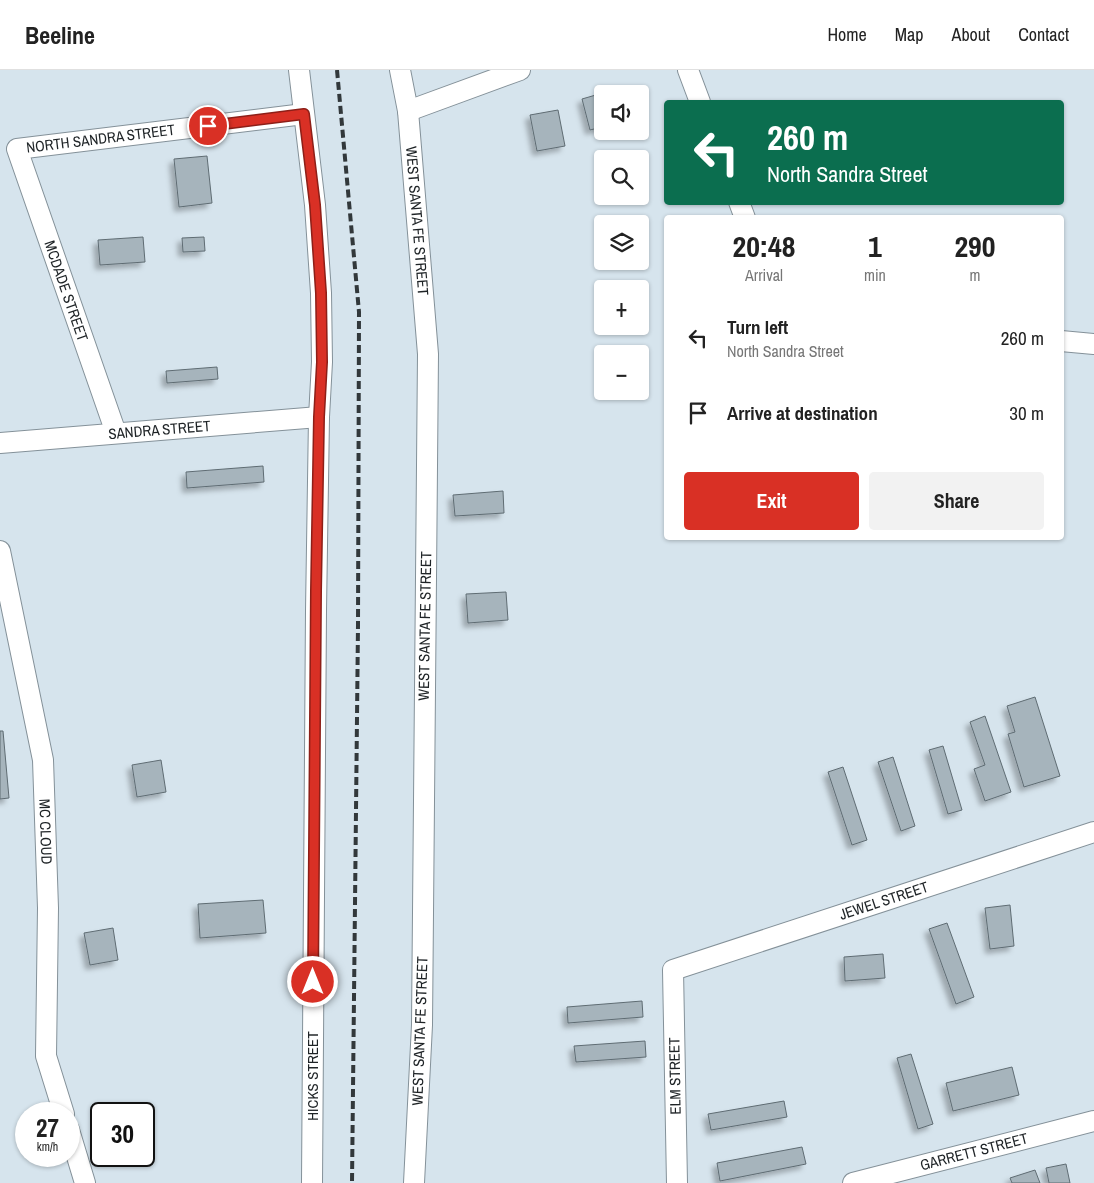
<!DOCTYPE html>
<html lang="en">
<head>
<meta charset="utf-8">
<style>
	:root { --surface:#fff; --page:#f2f2f2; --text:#222; --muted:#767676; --line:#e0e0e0; --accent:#d93025 }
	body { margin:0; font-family:"Archivo Narrow",sans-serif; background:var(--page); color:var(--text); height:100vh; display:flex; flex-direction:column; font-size:19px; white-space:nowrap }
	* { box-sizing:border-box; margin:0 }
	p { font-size:16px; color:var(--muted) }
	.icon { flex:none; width:28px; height:28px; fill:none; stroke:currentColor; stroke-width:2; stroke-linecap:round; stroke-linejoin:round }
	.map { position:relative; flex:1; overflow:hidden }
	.sheet { position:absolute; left:664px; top:145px; width:400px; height:325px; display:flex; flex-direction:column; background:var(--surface); border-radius:5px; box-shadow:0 1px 4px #0004 }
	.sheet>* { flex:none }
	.top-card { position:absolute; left:664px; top:30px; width:400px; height:105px; border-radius:5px; box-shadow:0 1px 4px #0004; background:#0b6e4f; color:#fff; overflow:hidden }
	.controls { position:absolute; left:594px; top:15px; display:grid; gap:10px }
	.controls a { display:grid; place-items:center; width:55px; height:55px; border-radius:5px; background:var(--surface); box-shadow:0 1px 4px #0004; font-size:25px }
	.speed { position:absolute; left:15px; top:1032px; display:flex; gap:10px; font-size:25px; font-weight:700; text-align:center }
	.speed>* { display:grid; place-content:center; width:65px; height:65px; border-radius:50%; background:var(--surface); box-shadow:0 1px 4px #0004; line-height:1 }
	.speed small { font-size:12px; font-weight:400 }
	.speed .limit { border:2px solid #111; border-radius:8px; background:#fff; color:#111 }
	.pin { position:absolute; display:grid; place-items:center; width:42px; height:42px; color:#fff; margin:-21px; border:2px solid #fff; border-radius:50%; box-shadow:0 1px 5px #0007 }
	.me { position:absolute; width:55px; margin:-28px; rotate:0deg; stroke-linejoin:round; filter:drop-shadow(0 0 4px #0008) }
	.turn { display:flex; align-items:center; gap:18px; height:105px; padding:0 20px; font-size:22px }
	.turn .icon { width:65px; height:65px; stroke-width:2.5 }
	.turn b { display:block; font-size:35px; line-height:42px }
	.eta { display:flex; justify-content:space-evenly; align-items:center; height:85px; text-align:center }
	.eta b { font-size:30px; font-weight:700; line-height:35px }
	.action { display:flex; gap:10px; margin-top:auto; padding:10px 20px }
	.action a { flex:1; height:58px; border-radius:5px; background:var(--accent); color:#fff; font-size:20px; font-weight:700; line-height:58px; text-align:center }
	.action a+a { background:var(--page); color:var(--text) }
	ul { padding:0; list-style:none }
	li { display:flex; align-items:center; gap:15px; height:75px; padding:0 20px }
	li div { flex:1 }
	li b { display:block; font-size:19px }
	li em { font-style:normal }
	header { display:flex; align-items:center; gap:30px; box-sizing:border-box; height:70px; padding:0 25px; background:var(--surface); border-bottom:1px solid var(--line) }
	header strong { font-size:24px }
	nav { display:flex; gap:28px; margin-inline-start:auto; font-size:18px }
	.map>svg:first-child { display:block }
	.building { fill:#a6b4bc; stroke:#5f6c73; filter:url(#shadow) }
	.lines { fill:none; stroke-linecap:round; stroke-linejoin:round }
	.street-casing { stroke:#849199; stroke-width:22 }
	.street { stroke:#fff; stroke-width:20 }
	.rail { stroke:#32383b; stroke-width:4; stroke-dasharray:8 4; stroke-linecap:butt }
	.route-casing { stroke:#8d1f18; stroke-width:12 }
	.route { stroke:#d93025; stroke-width:9 }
	.labels { text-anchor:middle; stroke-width:4.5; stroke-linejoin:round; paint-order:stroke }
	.street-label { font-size:15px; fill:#1e2326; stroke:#fff }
</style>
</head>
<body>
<header>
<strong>Beeline</strong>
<nav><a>Home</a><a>Map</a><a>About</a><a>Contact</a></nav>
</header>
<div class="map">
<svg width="1094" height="1113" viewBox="0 0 1094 1113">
	<defs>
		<filter id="shadow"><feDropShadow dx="-4.5" dy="4.5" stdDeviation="2.5" flood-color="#0004"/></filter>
	</defs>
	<rect width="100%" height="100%" fill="#d6e4ed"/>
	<!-- building -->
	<g class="building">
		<path d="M 613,20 L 614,24 L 602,24 L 602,57 L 590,60 L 582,29 Z"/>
		<path d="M 558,40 L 565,76 L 537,81 L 530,45 Z"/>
		<path d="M 207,86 L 212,133 L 179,137 L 174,89 Z"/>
		<path d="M 143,167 L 145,192 L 100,195 L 98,170 Z"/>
		<path d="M 204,167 L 205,181 L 183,182 L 182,168 Z"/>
		<path d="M 217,297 L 218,309 L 167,313 L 166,301 Z"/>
		<path d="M 263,396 L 264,412 L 187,418 L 186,402 Z"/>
		<path d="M 503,421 L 504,443 L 455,446 L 453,425 Z"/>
		<path d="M 506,522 L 508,550 L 468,553 L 466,524 Z"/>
		<path d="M 1035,627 L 1060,706 L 1024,717 L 1008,664 L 1015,662 L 1007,636 Z"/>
		<path d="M 985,646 L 1011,722 L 985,731 L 974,699 L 985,695 L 970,652 Z"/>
		<path d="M 0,661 L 3,661 L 9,728 L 0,729 Z"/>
		<path d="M 943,676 L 962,740 L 948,744 L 929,680 Z"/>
		<path d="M 893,687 L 915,756 L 901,761 L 878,692 Z"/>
		<path d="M 161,690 L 166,722 L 137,727 L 132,695 Z"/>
		<path d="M 843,697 L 867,770 L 852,775 L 828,702 Z"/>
		<path d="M 263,830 L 266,863 L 200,868 L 198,834 Z"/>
		<path d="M 1010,835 L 1014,876 L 990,879 L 985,838 Z"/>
		<path d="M 947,853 L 974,927 L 956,934 L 929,859 Z"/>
		<path d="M 113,858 L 118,890 L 90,895 L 84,863 Z"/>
		<path d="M 883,884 L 885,908 L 845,911 L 844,887 Z"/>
		<path d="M 642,931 L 643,947 L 568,953 L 567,937 Z"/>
		<path d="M 645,971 L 646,987 L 576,992 L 574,976 Z"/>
		<path d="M 911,984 L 933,1054 L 918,1059 L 897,988 Z"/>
		<path d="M 1012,997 L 1019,1025 L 953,1041 L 946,1013 Z"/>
		<path d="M 784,1031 L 787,1047 L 711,1060 L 708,1044 Z"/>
		<path d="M 802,1077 L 806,1094 L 720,1111 L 717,1093 Z"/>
		<path d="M 1066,1094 L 1070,1113 L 1049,1113 L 1046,1098 Z"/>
		<path d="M 1035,1100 L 1040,1113 L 1012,1113 L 1010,1108 Z"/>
	</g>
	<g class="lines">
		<defs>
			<g id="street">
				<path d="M 299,0 L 315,135 L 321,223 L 322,292 L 319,347 L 316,541 L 312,1113"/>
				<path id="s1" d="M 400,0 L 408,41 L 428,284 L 422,955 L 414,1113"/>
				<path d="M 688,0 L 700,32"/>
				<path d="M 408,41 L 520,0"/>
				<path d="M 739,132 L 745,148"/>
				<path d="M 1061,271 L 1094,274"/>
				<path id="s2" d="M 116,363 L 17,79 L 304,44"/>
				<path id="s3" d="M 0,373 L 319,347"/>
				<path id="s4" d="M 0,481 L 43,690 L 48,838 L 46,986 L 64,1044"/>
				<path d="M 69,1060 L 85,1113"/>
				<path id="s5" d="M 677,1113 L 673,900 L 1094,762"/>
				<path id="s6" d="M 853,1113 L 1094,1051"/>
			</g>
		</defs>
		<!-- street casing -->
		<use href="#street" class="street-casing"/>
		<!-- street -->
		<use href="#street" class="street"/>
		<!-- rail -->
		<path class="rail" d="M 337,0 L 359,242 L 358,555 L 352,1113"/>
	</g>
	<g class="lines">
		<defs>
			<path id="route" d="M 208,56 L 304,44 L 315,135 L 321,223 L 322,292 L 319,347 L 316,521 L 313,912"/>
		</defs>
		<!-- route casing -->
		<use href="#route" class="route-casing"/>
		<!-- route -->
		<use href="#route" class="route"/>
	</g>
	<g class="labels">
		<!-- street labels -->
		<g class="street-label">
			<text dy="5" stroke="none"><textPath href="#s2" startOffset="385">NORTH SANDRA STREET</textPath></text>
			<text dy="5" stroke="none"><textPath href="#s1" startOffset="152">WEST SANTA FE STREET</textPath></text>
			<text transform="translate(66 221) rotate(71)" y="5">MCDADE STREET</text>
			<text dy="5" stroke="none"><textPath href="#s3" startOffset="160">SANDRA STREET</textPath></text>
			<text transform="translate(425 556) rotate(-89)" y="5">WEST SANTA FE STREET</text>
			<text dy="5" stroke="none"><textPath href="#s4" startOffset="285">MC CLOUD</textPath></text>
			<text dy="5" stroke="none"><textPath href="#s5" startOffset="435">JEWEL STREET</textPath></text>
			<text transform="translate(420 961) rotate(-88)" y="5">WEST SANTA FE STREET</text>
			<text transform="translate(313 1006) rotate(-90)" y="5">HICKS STREET</text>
			<text transform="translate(675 1006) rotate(-91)" y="5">ELM STREET</text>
			<text dy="5" stroke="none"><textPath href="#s6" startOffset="125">GARRETT STREET</textPath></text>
		</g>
	</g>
</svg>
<div class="controls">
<a><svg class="icon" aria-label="sound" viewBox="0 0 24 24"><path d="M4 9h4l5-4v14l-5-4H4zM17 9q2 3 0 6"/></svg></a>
<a><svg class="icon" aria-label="search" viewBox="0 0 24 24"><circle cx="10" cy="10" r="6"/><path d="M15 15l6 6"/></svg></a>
<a><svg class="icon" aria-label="layers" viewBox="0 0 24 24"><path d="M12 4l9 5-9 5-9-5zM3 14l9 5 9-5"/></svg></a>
<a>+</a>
<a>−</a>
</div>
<div class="speed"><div>27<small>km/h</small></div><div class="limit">30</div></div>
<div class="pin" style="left:208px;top:56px;background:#d93025"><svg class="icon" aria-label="arrive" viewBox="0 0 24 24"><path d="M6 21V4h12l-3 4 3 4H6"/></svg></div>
<svg class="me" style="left:313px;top:912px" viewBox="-20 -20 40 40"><circle r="17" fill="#d93025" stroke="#fff" stroke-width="3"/><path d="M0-11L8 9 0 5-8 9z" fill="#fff"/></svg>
<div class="top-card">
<div class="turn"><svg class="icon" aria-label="left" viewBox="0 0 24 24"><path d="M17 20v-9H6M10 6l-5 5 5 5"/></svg><div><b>260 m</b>North Sandra Street</div></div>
</div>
<section class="sheet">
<div class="eta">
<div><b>20:48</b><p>Arrival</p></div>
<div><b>1</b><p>min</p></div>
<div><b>290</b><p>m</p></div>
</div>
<ul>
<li><svg class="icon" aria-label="left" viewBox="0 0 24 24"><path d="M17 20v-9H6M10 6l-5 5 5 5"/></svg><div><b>Turn left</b><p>North Sandra Street</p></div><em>260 m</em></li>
<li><svg class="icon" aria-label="arrive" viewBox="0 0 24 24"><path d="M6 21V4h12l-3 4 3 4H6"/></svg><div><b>Arrive at destination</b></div><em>30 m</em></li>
</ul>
<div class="action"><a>Exit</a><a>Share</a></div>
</section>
</div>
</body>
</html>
